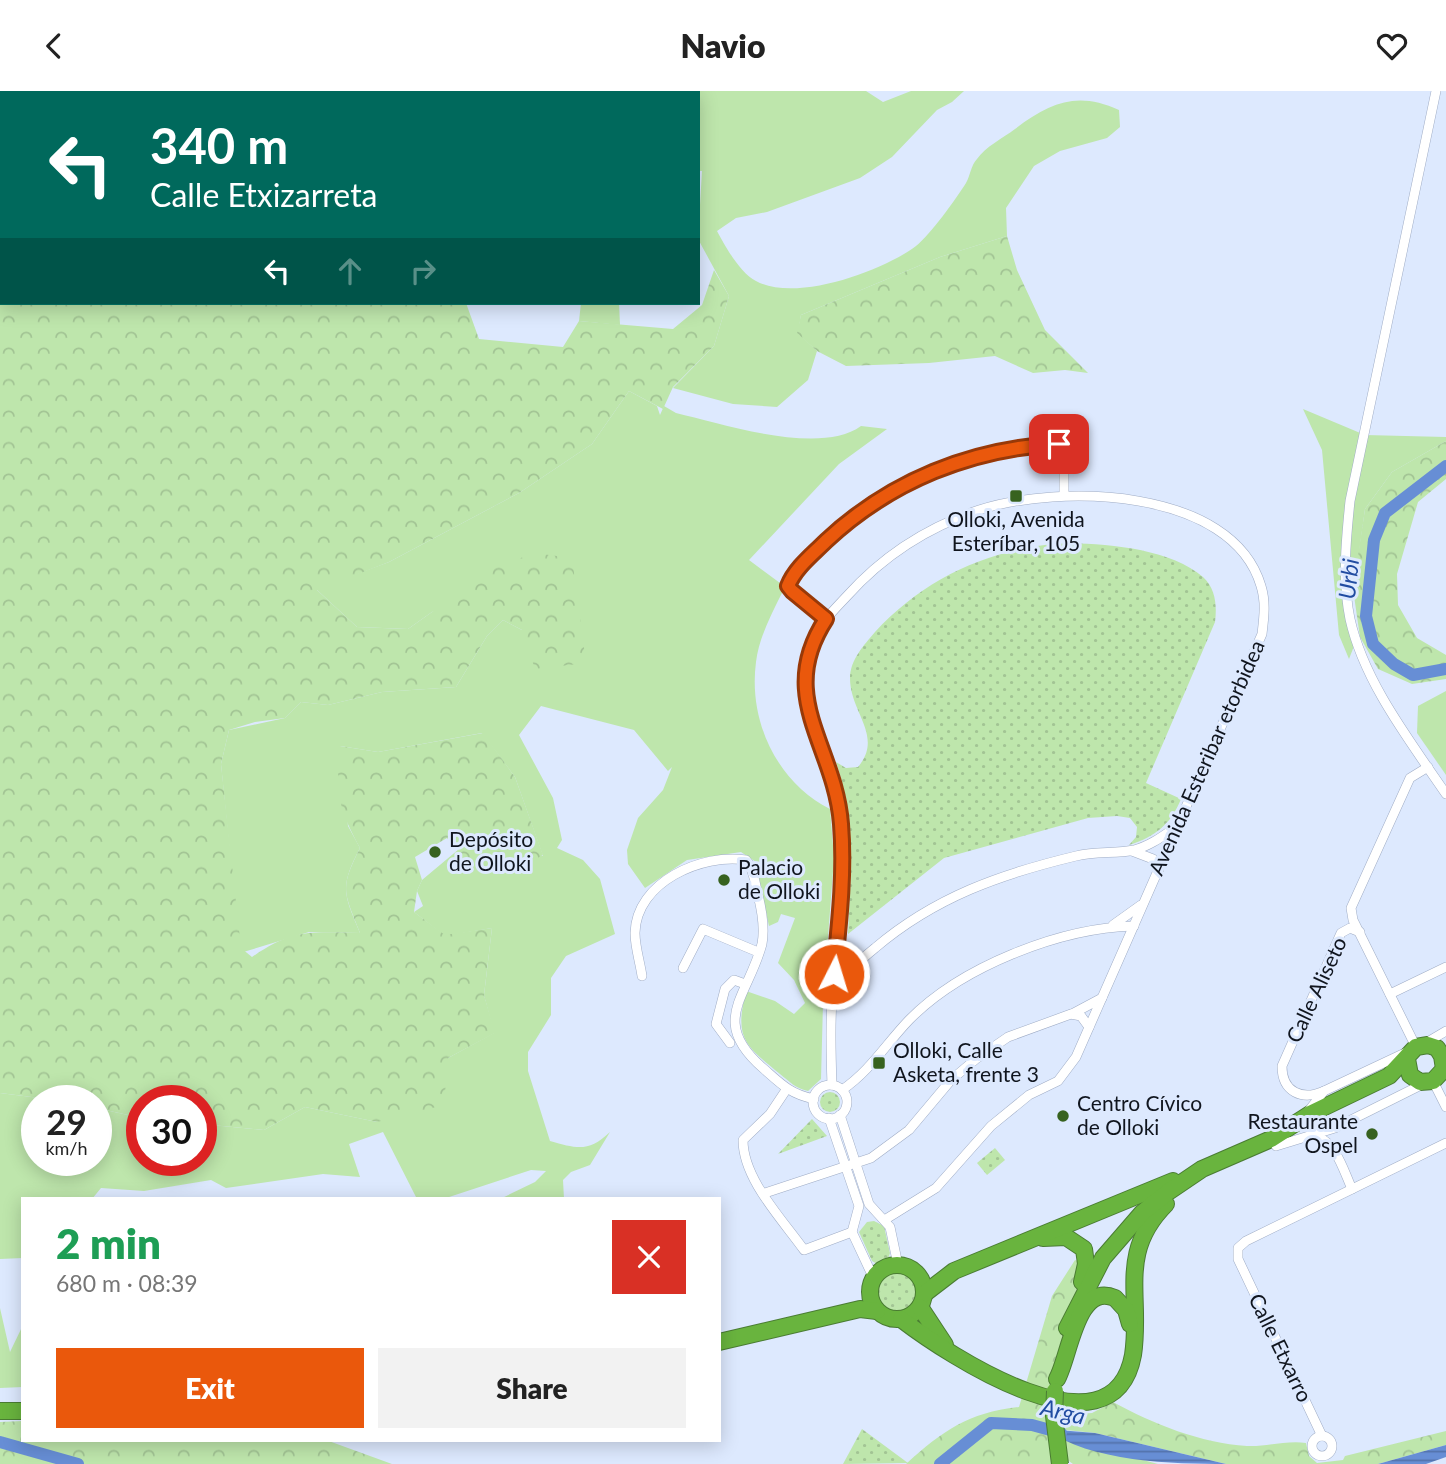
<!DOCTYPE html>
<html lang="en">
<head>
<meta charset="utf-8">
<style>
	:root { --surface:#fff; --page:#f2f2f2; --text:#222; --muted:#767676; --accent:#ea580c }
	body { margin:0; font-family:Lato,sans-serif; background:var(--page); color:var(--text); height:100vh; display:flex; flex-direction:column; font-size:26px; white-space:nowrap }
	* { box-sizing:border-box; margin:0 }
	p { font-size:23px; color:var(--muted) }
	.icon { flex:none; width:38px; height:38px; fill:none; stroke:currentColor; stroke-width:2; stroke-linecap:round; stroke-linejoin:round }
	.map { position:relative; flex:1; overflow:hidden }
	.panel { position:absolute; left:21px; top:1106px; width:700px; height:245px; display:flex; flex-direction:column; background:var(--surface); border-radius:0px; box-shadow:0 4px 18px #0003 }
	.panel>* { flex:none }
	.hud { position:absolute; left:0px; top:0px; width:700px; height:214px; box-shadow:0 4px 18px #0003; background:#00695c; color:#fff; overflow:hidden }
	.speed { position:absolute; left:21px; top:994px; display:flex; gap:14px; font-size:35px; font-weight:700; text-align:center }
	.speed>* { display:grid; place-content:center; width:91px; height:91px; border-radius:50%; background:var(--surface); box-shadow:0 4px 18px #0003; line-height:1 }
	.speed small { font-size:18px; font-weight:400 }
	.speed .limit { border:10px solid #d22; background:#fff; color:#111 }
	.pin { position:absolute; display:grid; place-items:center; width:60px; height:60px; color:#fff; margin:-30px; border-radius:14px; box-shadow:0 4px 10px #0006 }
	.me { position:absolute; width:77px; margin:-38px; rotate:5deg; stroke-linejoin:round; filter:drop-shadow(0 0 5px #0008) }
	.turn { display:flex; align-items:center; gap:24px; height:147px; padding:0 35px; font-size:32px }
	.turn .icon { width:91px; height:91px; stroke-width:2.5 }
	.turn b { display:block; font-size:49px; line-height:60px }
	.lanes { display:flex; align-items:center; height:66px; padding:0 35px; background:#0003; justify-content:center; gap:35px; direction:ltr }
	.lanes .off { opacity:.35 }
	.round { display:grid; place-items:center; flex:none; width:74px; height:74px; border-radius:0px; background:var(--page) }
	.headline { display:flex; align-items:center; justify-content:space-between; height:119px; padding:0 35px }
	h1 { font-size:42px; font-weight:800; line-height:52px; color:#1e9e55 }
	.action { display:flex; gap:14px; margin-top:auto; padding:14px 35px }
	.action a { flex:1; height:80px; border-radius:0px; background:var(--accent); color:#fff; font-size:28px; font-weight:800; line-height:80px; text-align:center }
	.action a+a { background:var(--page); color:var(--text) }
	header { display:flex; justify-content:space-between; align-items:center; height:91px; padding:0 35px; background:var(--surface); font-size:32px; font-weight:800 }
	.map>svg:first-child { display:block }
	.grass { fill:#bee6ac }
	.forest { fill:url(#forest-crowns) }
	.park { fill:url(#park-dots) }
	.water { fill:url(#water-rules) }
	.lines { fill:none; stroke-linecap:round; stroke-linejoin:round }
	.river { stroke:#678ed5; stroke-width:12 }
	.street-casing { stroke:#9facc5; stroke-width:10 }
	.highway-casing { stroke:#4a7c33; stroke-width:18 }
	.street { stroke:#fff; stroke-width:9 }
	.highway { stroke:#69b43e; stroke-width:16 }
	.highway-bridge-casing { stroke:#4a7c33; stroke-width:18; stroke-linecap:butt }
	.highway-bridge { stroke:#69b43e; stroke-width:16 }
	.route-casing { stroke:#983908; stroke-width:18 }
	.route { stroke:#ea580c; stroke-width:12 }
	.poi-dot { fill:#37621f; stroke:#dde9fe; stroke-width:2.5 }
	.labels { text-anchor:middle; stroke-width:6; stroke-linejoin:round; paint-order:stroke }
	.poi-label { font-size:21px; fill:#10151e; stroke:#dde9fe; text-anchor:start }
	.street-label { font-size:21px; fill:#10151e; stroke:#dde9fe }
	.water-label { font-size:23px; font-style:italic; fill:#214ca1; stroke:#dde9fe }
</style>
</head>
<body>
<header><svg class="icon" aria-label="back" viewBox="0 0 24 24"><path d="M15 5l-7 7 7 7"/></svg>Navio<svg class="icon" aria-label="heart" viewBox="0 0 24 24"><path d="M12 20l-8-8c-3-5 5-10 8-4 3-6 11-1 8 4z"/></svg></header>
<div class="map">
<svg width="1446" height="1373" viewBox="0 0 1446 1373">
	<defs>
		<pattern id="forest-crowns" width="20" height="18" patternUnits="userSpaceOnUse" patternTransform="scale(1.75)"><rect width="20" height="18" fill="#bee6ac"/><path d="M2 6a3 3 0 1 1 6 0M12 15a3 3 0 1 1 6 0" fill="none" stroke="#a2c494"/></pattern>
		<pattern id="park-dots" width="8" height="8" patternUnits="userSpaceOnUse" patternTransform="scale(1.75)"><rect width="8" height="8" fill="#bee6ac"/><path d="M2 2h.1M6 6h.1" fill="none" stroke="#a2c494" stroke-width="1.8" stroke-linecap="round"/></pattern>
		<pattern id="water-rules" width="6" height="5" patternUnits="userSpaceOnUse" patternTransform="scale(1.75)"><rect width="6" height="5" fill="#678ed5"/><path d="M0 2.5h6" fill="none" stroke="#5373ac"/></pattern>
	</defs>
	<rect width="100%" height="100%" fill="#dde9fe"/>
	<!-- grass -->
	<g class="grass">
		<path d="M 677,0 L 866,0 L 883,11 L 911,0 L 964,0 L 952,11 L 937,19 L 892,66 L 860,87 L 767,121 L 736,127 L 717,140 C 725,155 740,182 756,190 C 795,212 883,180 916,155 C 930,144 956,108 966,92 C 970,85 971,74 977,68 C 985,56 1003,47 1015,38 C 1050,11 1078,0 1119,19 L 1120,36 L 1107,47 L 1060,60 L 1034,75 L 1006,117 L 1007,145 L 940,166 L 801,224 L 798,242 L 817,260 L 808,289 L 777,316 L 733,313 L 673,297 L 714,255 L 729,205 L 698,148 L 702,80 L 698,80 L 698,2 L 674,2 Z"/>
		<path d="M 581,212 L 619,212 L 620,234 L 579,230 Z"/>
		<path d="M 629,300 L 657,315 L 660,324 L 664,315 L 676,322 C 723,333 820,365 861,335 L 887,338 L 839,373 L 749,469 L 780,492 L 783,500 C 772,522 759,546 756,571 C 748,631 778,692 830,718 L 834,767 L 823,912 L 821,988 L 808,1000 C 795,997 790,991 780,983 C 745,954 734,948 746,900 L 775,910 L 794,923 L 805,912 L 794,889 L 778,872 L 795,827 L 781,823 L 778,831 L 769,835 L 756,777 L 759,773 L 741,761 L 687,769 L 645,797 L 628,773 L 627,759 L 638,727 L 663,699 L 672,676 L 668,680 L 634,639 L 541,615 L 519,644 L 553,707 L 562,749 L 557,757 L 583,769 L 600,788 L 615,843 L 566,865 L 551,887 L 551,924 L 528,961 L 528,980 L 550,1050 C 578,1058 589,1061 610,1041 L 590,1074 L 571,1081 L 563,1089 L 564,1108 L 500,1108 L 535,1091 L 546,1080 L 531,1079 L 443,1108 L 417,1108 L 383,1041 L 349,1053 L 360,1086 L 323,1083 L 226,1097 L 211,1089 L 144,1100 L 101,1097 L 92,1108 L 23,1108 L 23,1167 L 0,1168 L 0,1002 L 63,1010 L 37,1010 L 37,1069 L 96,1069 L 96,1017 L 142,1027 L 142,1069 L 201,1069 L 201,1033 L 264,1039 L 305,1016 L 377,1031 L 448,967 L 494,942 L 484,904 L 492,837 L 445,845 L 414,821 L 423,815 L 417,800 L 422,789 L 459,758 L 543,765 L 515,686 L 482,642 L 378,661 L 340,655 L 348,735 L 360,757 C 339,797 344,803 360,842 L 309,841 L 240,862 L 221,673 L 229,639 L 285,627 L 301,611 L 328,614 L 382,601 L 456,596 L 487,545 L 503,529 L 522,539 L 572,468 L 432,521 L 408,538 L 357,536 L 316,498 L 389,471 L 519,402 L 592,353 Z"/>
		<path d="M 1303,318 L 1365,344 L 1446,346 L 1446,350 L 1392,381 L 1365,418 L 1350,526 L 1356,550 L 1349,568 L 1339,544 L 1322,359 Z"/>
		<path d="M 1446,600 L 1446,684 L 1417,642 L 1418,615 Z"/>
		<path d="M 0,1217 L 10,1261 L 23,1234 L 23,1296 L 0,1297 Z"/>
	</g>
	<!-- forest -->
	<g class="forest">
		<path d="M 0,0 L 311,2 L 2,2 L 2,212 L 466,212 L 479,248 L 563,256 L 579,230 L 673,238 L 702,214 L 714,179 L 729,205 L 714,255 L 673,296 L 663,318 L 629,300 L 592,353 L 519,402 L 389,471 L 317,499 L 357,536 L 408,538 L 494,477 L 534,462 L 572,467 L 586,572 L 535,578 L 522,539 L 503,529 L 487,545 L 456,596 L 382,601 L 328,614 L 301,611 L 285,627 L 255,631 L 229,639 L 221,673 L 241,857 L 252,866 C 294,837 311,841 360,842 C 344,801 339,798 360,757 C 337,715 336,701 340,655 L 378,661 L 483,642 L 515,686 L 543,764 C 535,768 525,777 517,777 C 490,779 462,769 447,747 L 415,766 L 422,789 L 417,800 L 414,821 L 445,844 L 492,837 L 484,904 L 495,942 L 448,967 L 444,1014 L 377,1031 L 305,1016 L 264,1039 L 201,1033 L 201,1010 L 142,1010 L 142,1027 L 96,1017 L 96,1010 L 63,1010 L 0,1002 Z"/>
		<path d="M 387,0 L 677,0 L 674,2 Z"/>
		<path d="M 1007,145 L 1017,179 L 1045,239 L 1088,282 L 1065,279 L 1033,282 L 995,265 L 929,272 L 846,275 L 817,260 L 797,242 L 801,224 L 940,166 Z"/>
		<path d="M 1446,350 L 1446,388 L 1418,411 L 1397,483 L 1398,514 L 1417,547 L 1446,564 L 1446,588 L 1412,593 L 1378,578 L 1360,546 L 1353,498 L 1365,418 L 1392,381 Z"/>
		<path d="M 1075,1169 L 1086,1173 L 1054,1325 L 1092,1322 L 1113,1311 C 1153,1333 1201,1352 1247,1355 C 1266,1356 1287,1349 1306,1352 L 1309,1365 L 1317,1372 L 1343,1369 L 1345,1365 L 1446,1340 L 1446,1354 L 1378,1373 L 1226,1373 L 1095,1342 L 1056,1338 L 1056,1346 L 1158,1373 L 1073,1373 L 1059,1363 L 1060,1373 L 906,1373 C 944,1339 968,1322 1019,1316 L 1052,1205 Z"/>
		<path d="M 23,1330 L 23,1349 L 326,1349 L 392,1373 L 0,1373 L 0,1331 Z"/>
	</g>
	<!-- park -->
	<g class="park">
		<path d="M 1052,453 C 1097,451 1168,456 1203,486 C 1216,498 1217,515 1215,531 L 1146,692 L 1181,708 C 1171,733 1155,746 1129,754 L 1136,746 L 1137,736 L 1130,727 L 1117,725 L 1088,727 L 944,767 L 848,843 C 851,785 855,726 836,671 L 846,677 L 858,676 C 884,645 850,622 850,587 C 850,569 864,554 875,541 C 923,489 983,461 1052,453 Z"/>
		<circle cx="830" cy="1011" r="10"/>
		<path d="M 812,1028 L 827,1045 L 778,1063 Z"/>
		<path d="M 995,1057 L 1005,1069 L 987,1084 L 977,1072 Z"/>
		<path d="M 874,1130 L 884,1135 L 890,1162 L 888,1168 L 877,1173 L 872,1170 L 859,1141 L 867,1131 Z"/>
		<circle cx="897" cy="1201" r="20"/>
		<path d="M 862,1338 L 908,1372 L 843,1373 Z"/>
	</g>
	<!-- water -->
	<g class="water">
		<path d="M 1046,1338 L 1095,1342 L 1226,1373 C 1174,1373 1089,1371 1046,1338 Z"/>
		<path d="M 1446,1354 L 1446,1366 L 1426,1373 L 1378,1373 Z"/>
	</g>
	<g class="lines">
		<!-- river -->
		<g class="river">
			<path d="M 1446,375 L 1385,422 L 1374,449 L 1366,525 L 1373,553 L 1394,573 L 1413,584 L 1446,578"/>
			<path d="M 0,1351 L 78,1373"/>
			<path d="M 940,1373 L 991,1332 L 1032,1334 L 1061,1342"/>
		</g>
		<defs>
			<g id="street">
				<path d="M 1436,0 L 1350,410 C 1346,449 1342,489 1350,528 C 1364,591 1410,650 1446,703"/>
				<path d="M 826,528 L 792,500 L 788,495 C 795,478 810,467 823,454 C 887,393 970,356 1059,353 L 1064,358 L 1064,404"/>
				<path d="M 1132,760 L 1153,768 L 1159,780"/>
				<path d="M 1113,834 L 1141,814"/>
				<path d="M 836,858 L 845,868 L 860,870"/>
				<path d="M 683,877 L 703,838 L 758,861"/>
				<path d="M 642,885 C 640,871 635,856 635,842 C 636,791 702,762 746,769 C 754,778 755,793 758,804 C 762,820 765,837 762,853 C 748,906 708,930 764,978 C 781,993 790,1003 814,1008"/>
				<path d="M 1390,903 L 1446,876"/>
				<path d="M 833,905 C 842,885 859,870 875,857 C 935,806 1001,783 1076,765 C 1096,760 1116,763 1134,759 C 1150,755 1163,745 1176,736"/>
				<path d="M 1072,923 L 1102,907"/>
				<path d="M 730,952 L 716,933 L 725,898 L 734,889 L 745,893"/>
				<path d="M 1424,953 L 1446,940"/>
				<path d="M 1416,956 L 1353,829 L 1351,817 L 1410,687 L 1428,676"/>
				<path d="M 1433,990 L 1446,1016"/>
				<path d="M 832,994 C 831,966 830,937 832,909 C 836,850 848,789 841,730 C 834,667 790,614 812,551 C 819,533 835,518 847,505 C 883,465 928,436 979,419 C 1058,393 1232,396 1261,495 C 1266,511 1264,526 1262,543 L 1076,966 L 1058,990 L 1029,1004 L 991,1035 L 936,1097 L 886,1128"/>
				<circle cx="830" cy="1011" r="17"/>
				<path d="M 786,999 L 770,1023 L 743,1049 C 743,1088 782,1128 804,1159 L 852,1141"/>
				<path d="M 842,999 C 870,980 886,953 909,929 C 961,876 1059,837 1134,835"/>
				<path d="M 1324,1000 C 1302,1010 1282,1001 1282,975 L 1341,842 L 1350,837 L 1360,841"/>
				<path d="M 1307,1022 L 1324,1000 L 1409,960"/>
				<path d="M 840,1024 L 869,1113 L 890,1136 L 898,1174"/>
				<path d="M 829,1027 L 859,1115 L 852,1141 L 874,1188"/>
				<path d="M 1314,1046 C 1335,1047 1344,1081 1352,1098"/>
				<path d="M 1276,1055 L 1335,1037 L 1425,992"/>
				<path d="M 765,1102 L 871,1067 L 909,1039 L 951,989 L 976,968 L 1008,946 L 1071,923 L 1081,925 L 1089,936"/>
				<circle cx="1322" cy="1355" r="10"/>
				<path d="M 1322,1345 L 1238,1168 L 1238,1157 L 1246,1150 L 1446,1052"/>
			</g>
			<g id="highway">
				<path d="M 1043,1147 L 1066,1146 L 1084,1158 L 1086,1173 L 1082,1191"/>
				<circle cx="897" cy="1201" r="27"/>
				<path d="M 924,1203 L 954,1180 L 1173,1090"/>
				<path d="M 920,1216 L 945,1254"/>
				<path d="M 901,1228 C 948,1264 1113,1373 1133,1264 C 1142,1205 1117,1162 1166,1113"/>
				<path d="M 1067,1237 L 1103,1167 L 1142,1122 L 1168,1101 L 1202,1078 L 1271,1048 L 1310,1023 L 1389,985 L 1416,956 L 1428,954 L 1437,957 L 1442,965 L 1444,978 L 1433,990 L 1420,991 L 1410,984 L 1407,968"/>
				<path d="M 719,1251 L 860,1218 L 877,1220"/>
				<path d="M 1057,1288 C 1070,1265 1076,1191 1115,1207 L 1126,1219 L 1130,1233"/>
				<path d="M 0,1320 L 23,1320"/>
			</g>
		</defs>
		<!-- street casing -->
		<use href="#street" class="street-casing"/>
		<!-- highway casing -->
		<use href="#highway" class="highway-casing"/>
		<!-- street -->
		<use href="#street" class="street"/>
		<!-- highway -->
		<use href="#highway" class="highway"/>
		<defs>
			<path id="highway-bridge" d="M 1055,1300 L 1054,1325 L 1060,1373"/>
		</defs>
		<!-- highway-bridge casing -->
		<use href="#highway-bridge" class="highway-bridge-casing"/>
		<!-- highway-bridge -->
		<use href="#highway-bridge" class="highway-bridge"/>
	</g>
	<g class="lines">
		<defs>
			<path id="route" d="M 834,883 C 839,833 845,783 841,733 C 835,654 775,606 826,528 L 792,500 L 788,495 C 795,477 812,464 826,450 C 890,390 972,357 1059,353"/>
		</defs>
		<!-- route casing -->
		<use href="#route" class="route-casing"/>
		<!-- route -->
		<use href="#route" class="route"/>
	</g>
	<!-- markers -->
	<g class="poi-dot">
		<rect x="1009" y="398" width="14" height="14" rx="3.5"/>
		<circle cx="435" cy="761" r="7"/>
		<circle cx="724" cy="789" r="7"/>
		<rect x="872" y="965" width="14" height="14" rx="3.5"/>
		<circle cx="1063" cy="1025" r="7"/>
		<circle cx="1372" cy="1043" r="7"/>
	</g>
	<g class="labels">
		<!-- poi labels -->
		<g class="poi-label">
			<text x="1016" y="436" text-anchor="middle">Olloki, Avenida<tspan x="1016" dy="24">Esteríbar, 105</tspan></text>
			<text x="449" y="756">Depósito<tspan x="449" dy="24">de Olloki</tspan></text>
			<text x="738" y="784">Palacio<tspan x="738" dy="24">de Olloki</tspan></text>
			<text x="893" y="967">Olloki, Calle<tspan x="893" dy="24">Asketa, frente 3</tspan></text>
			<text x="1077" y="1020">Centro Cívico<tspan x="1077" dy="24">de Olloki</tspan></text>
			<text x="1358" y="1038" text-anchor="end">Restaurante<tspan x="1358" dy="24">Ospel</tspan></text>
		</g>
		<!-- street labels -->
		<g class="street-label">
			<text transform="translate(1207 667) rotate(-66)" y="7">Avenida Esteribar etorbidea</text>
			<text transform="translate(1317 899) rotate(-65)" y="7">Calle Aliseto</text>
			<text transform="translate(1280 1257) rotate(64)" y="7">Calle Etxarro</text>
		</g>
		<!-- water labels -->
		<g class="water-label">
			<text transform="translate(1349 488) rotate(-84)" y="8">Urbi</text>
			<text transform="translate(1063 1321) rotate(13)" y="8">Arga</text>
		</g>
	</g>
</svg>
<div class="speed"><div>29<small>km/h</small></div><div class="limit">30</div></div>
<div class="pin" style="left:1059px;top:353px;background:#d93025"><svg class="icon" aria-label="arrive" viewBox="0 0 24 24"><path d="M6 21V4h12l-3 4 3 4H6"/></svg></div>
<svg class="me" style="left:834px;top:883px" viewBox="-20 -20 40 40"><circle r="17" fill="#ea580c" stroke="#fff" stroke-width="3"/><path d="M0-11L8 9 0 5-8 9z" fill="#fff"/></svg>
<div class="hud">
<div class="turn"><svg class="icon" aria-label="left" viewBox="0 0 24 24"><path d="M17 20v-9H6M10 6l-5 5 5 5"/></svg><div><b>340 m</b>Calle Etxizarreta</div></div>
<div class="lanes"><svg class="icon" aria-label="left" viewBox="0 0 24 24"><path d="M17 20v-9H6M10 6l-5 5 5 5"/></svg><svg class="icon off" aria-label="ahead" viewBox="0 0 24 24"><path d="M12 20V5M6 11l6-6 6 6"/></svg><svg class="icon off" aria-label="right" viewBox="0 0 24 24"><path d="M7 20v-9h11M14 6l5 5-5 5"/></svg></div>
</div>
<section class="panel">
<div class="headline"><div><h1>2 min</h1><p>680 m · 08:39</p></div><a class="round" style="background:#d93025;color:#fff"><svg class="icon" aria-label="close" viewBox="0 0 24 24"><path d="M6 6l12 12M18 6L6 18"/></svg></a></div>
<div class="action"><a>Exit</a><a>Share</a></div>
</section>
</div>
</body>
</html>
